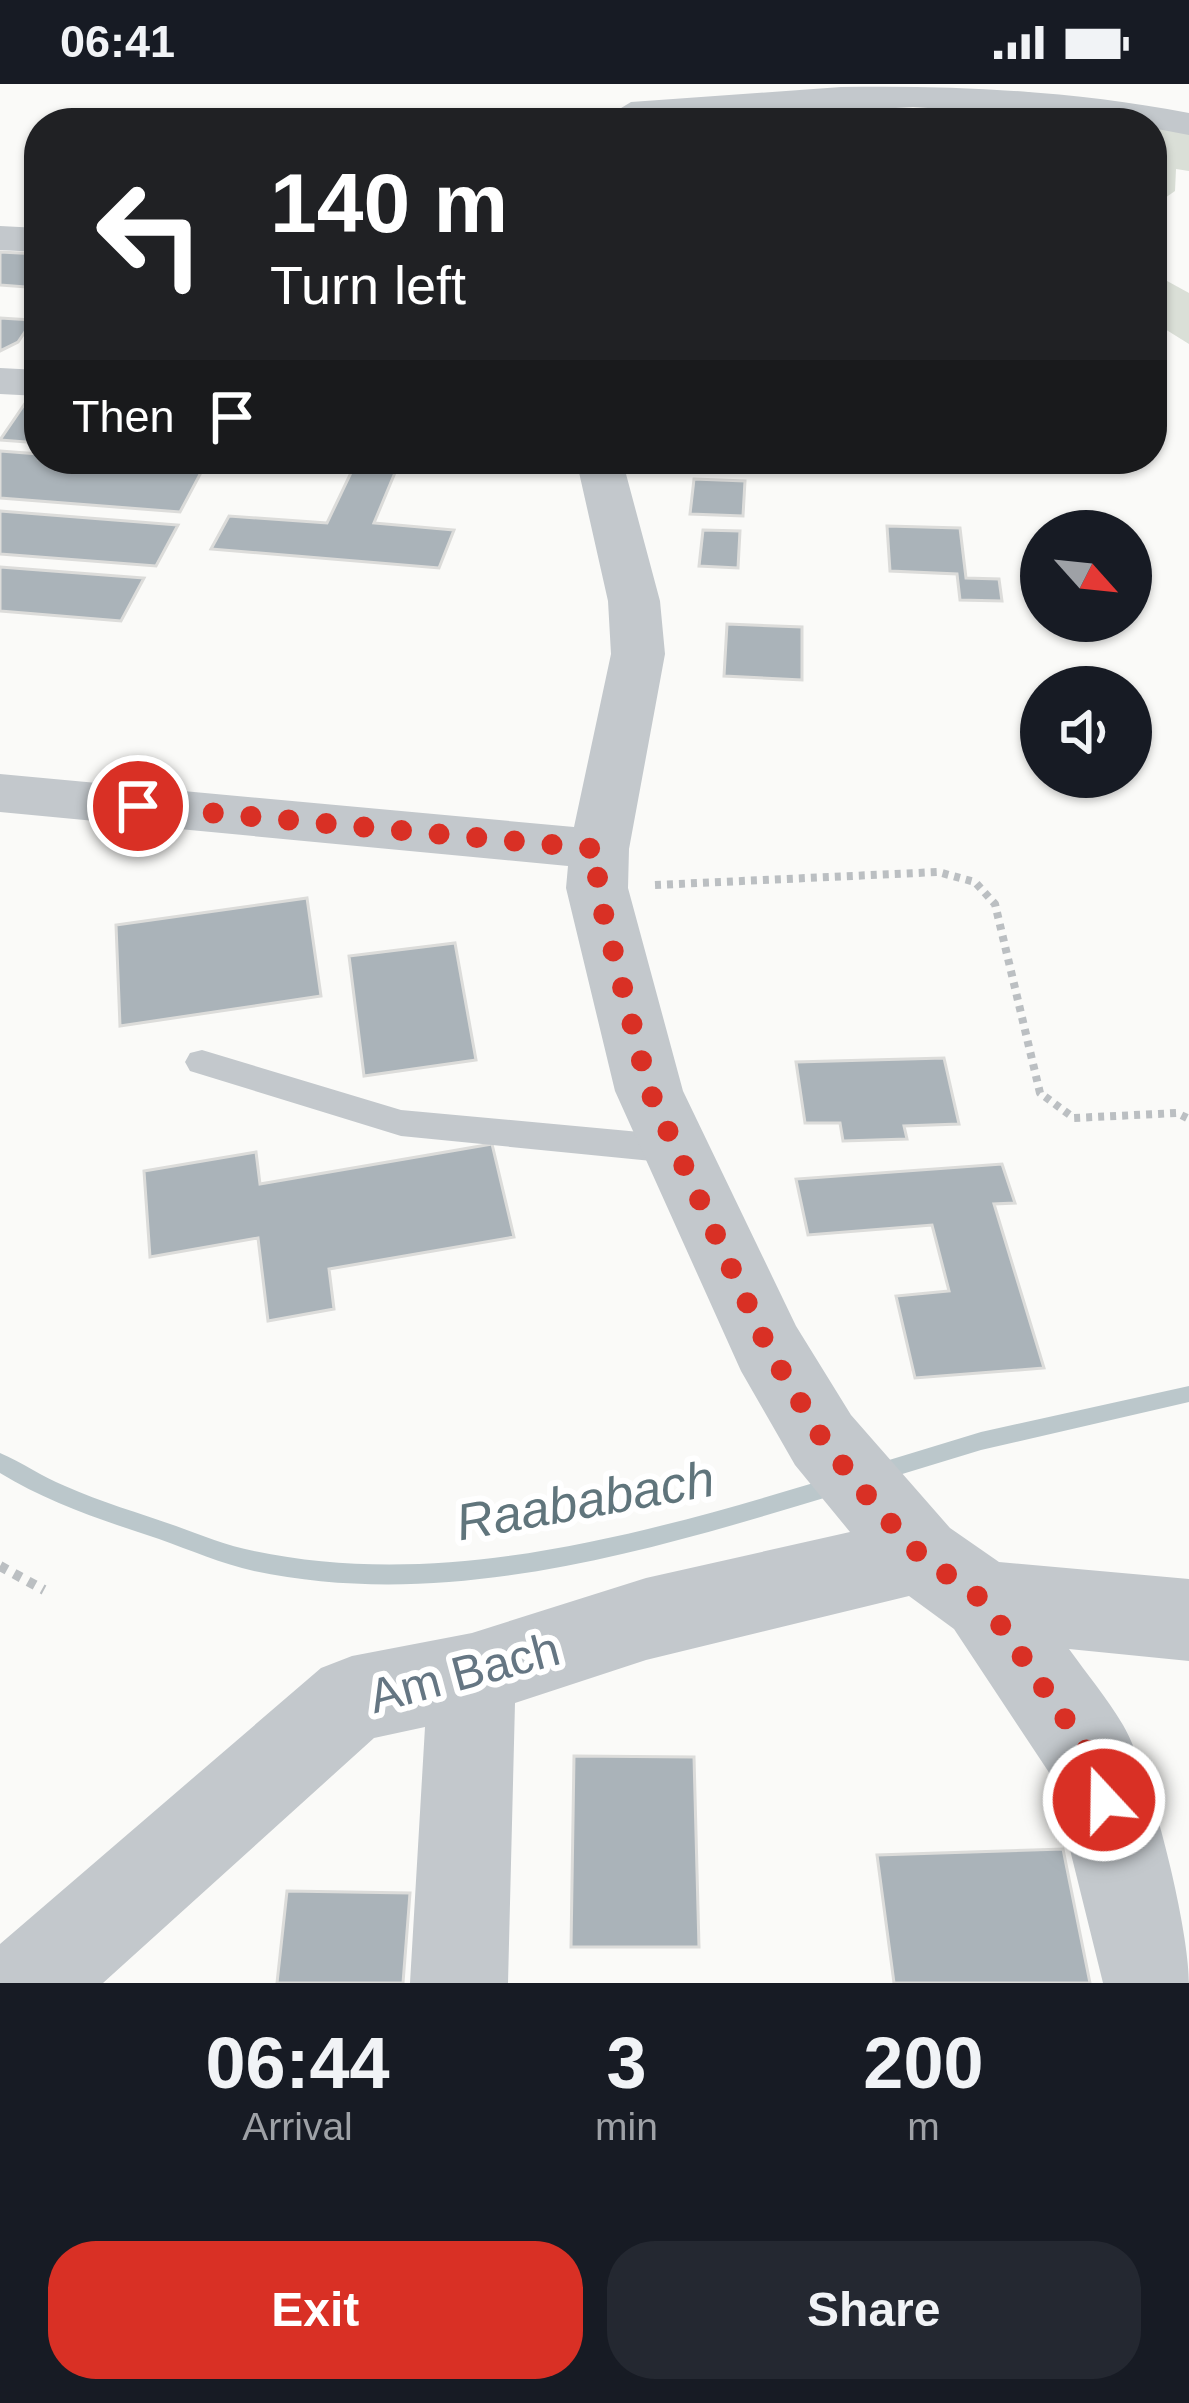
<!DOCTYPE html>
<html lang="en">
<head>
<meta charset="utf-8">
<style>
	:root { --surface:#171b24; --page:#242831; --text:#f1f3f6; --muted:#9ea1a6; --accent:#d93025 }
	body { margin:0; font-family:Arial,sans-serif; background:var(--page); color:var(--text); height:100vh; display:flex; flex-direction:column; font-size:45px; white-space:nowrap }
	* { box-sizing:border-box; margin:0 }
	p { font-size:39px; color:var(--muted) }
	.icon { flex:none; width:66px; height:66px; fill:none; stroke:currentColor; stroke-width:2; stroke-linecap:round; stroke-linejoin:round }
	.map { position:relative; height:1899px; overflow:hidden }
	.sheet { display:flex; flex-direction:column; background:var(--surface); flex:1 }
	.sheet>* { flex:none }
	.hud { position:absolute; left:24px; top:24px; width:1143px; height:366px; border-radius:48px; box-shadow:0 3px 9px #0004; background:#202124; color:#fff; overflow:hidden }
	.needle { width:78px; rotate:117deg }
	.buttons { position:absolute; left:1020px; top:426px; display:grid; gap:24px }
	.buttons a { display:grid; place-items:center; width:132px; height:132px; border-radius:50%; background:var(--surface); box-shadow:0 3px 9px #0004; font-size:60px }
	.pin { position:absolute; display:grid; place-items:center; width:102px; height:102px; color:#fff; margin:-51px; border:6px solid #fff; border-radius:50%; box-shadow:0 3px 12px #0007 }
	.me { position:absolute; width:132px; margin:-66px; rotate:339deg; stroke-linejoin:round; filter:drop-shadow(0 0 9px #0008) }
	.turn { display:flex; align-items:center; gap:42px; height:252px; padding:0 48px; font-size:54px }
	.turn .icon { width:156px; height:156px; stroke-width:2.5 }
	.turn b { display:block; font-size:84px; line-height:102px }
	.then { display:flex; align-items:center; height:114px; padding:0 48px; background:#0003; gap:24px; font-size:45px }
	.eta { display:flex; justify-content:space-evenly; align-items:center; height:204px; text-align:center }
	.eta b { font-size:72px; font-weight:700; line-height:84px }
	.cta { display:flex; gap:24px; margin-top:auto; padding:24px 48px }
	.cta a { flex:1; height:138px; border-radius:48px; background:var(--accent); color:#fff; font-size:48px; font-weight:700; line-height:138px; text-align:center }
	.cta a+a { background:var(--page); color:var(--text) }
	.status { display:flex; justify-content:space-between; align-items:center; height:84px; padding:0 60px; background:var(--surface); direction:ltr }
	.status svg { height:33px; fill:currentColor }
	.map>svg:first-child { display:block }
	.green { fill:#dadfd7 }
	.lines { fill:none; stroke-linecap:round; stroke-linejoin:round }
	.stream { fill:#bbc7cb; fill-rule:evenodd }
	.building { fill:#aab3b9; stroke:#dcdcda; stroke-width:3 }
	.path-far1 { stroke:#bbbfc2; stroke-width:8; stroke-dasharray:6 6; stroke-linecap:butt }
	.path { stroke:#bbbfc2; stroke-width:10; stroke-dasharray:8 8; stroke-linecap:butt }
	.lane { fill:#c3c8cc; fill-rule:evenodd }
	.street { fill:#c3c8cc; fill-rule:evenodd }
	.route { stroke:#d93025; stroke-width:21; stroke-dasharray:0 37.8 }
	.labels { text-anchor:middle; stroke-width:12; stroke-linejoin:round; paint-order:stroke }
	.near-street-label { font-size:48px; fill:#657683; stroke:#fff }
	.near-water-label { font-size:51px; font-style:italic; fill:#60757c; stroke:#fff }
</style>
</head>
<body>
<div class="status"><b>06:41</b><svg viewBox="0 0 49 12"><path d="M0 12V9h3v3zM5 12V6h3v6zM10 12V3h3v9zM15 12V0h3v12zM26 1h20v11H26zM47 4h2v5h-2z"/></svg></div>
<div class="map">
<svg width="1189" height="1899" viewBox="0 0 1189 1899">
	<rect width="100%" height="100%" fill="#fafaf8"/>
	<!-- green -->
	<g class="green">
		<path d="M 924,4 L 1028,8 L 1189,45 L 1189,87 L 1176,85 L 1175,107 L 1152,123 L 1152,64 L 1161,57 L 1152,39 C 1105,39 1063,19 1017,16 C 901,9 784,39 668,39 Z"/>
		<path d="M 1152,180 L 1158,192 L 1189,209 L 1189,260 L 1152,237 Z"/>
	</g>
	<g class="lines">
		<!-- stream -->
		<g class="stream">
			<path d="M 1189,1302 L 1189,1318 L 981,1366 L 876,1398 L 869,1395 L 866,1389 L 869,1383 L 876,1380 L 981,1348 Z"/>
			<path d="M 0,1369 C 22,1378 42,1393 65,1402 C 101,1418 139,1429 176,1442 C 201,1451 227,1462 254,1467 C 448,1508 649,1448 834,1393 L 841,1396 L 844,1402 L 841,1408 L 834,1411 C 649,1467 448,1528 254,1487 C 222,1480 190,1466 159,1455 C 104,1437 49,1419 0,1389 Z"/>
		</g>
	</g>
	<!-- building -->
	<g class="building">
		<path d="M 524,26 L 608,27 L 607,39 L 523,39 Z"/>
		<path d="M 0,168 L 39,170 L 39,204 L 0,201 Z"/>
		<path d="M 0,234 L 33,236 L 18,258 L 0,267 Z"/>
		<path d="M 28,315 L 39,316 L 39,359 L 0,356 Z"/>
		<path d="M 0,367 L 39,370 L 39,375 L 205,381 L 180,428 L 0,414 Z"/>
		<path d="M 458,375 L 525,375 L 521,386 L 456,380 Z"/>
		<path d="M 357,376 L 399,379 L 374,439 L 454,446 L 439,484 L 211,465 L 229,432 L 327,439 Z"/>
		<path d="M 694,395 L 745,397 L 743,432 L 690,430 Z"/>
		<path d="M 0,427 L 178,441 L 156,482 L 0,470 Z"/>
		<path d="M 887,442 L 960,444 L 966,494 L 999,495 L 1002,517 L 960,516 L 957,490 L 890,487 Z"/>
		<path d="M 703,446 L 740,447 L 738,484 L 699,482 Z"/>
		<path d="M 0,483 L 144,494 L 121,537 L 0,527 Z"/>
		<path d="M 727,540 L 802,543 L 802,596 L 724,592 Z"/>
		<path d="M 307,814 L 321,912 L 120,942 L 116,841 Z"/>
		<path d="M 455,859 L 476,976 L 364,992 L 349,872 Z"/>
		<path d="M 944,974 L 959,1040 L 904,1042 L 907,1055 L 843,1057 L 840,1039 L 805,1039 L 796,978 Z"/>
		<path d="M 492,1060 L 514,1153 L 329,1185 L 334,1225 L 268,1237 L 258,1154 L 150,1173 L 144,1087 L 256,1068 L 260,1100 Z"/>
		<path d="M 1002,1080 L 1015,1119 L 994,1120 L 1044,1284 L 915,1294 L 896,1212 L 949,1207 L 932,1141 L 808,1151 L 796,1095 Z"/>
		<path d="M 574,1672 L 694,1673 L 699,1863 L 571,1863 Z"/>
		<path d="M 1063,1765 L 1090,1899 L 894,1899 L 877,1771 Z"/>
		<path d="M 287,1807 L 410,1809 L 403,1899 L 277,1899 Z"/>
	</g>
	<g class="lines">
		<!-- path-far1 -->
		<path class="path-far1" d="M 655,801 L 938,788 L 975,798 L 995,820 L 1040,1009 L 1074,1034 L 1177,1029 L 1189,1035"/>
		<!-- path -->
		<path class="path" d="M 0,1482 L 44,1506"/>
		<!-- lane -->
		<path class="lane" d="M 202,966 L 401,1026 L 672,1051 L 684,1055 L 689,1065 L 684,1075 L 672,1079 L 401,1052 L 190,987 L 185,978 L 190,969 Z"/>
		<!-- street -->
		<g class="street">
			<path d="M 841,3 C 959,1 1073,7 1189,29 L 1189,51 L 1152,44 L 1152,39 L 913,23 L 636,39 L 619,36 L 613,29 L 631,18 Z"/>
			<path d="M 0,142 L 39,144 L 39,168 L 0,166 Z"/>
			<path d="M 0,284 L 39,286 L 39,312 L 0,310 Z"/>
			<path d="M 576,375 L 622,375 L 660,517 L 665,570 L 629,765 L 628,804 L 683,1007 L 796,1242 L 851,1331 L 950,1444 L 999,1478 L 1189,1495 L 1189,1577 L 1069,1565 C 1087,1590 1107,1614 1123,1641 C 1151,1689 1189,1843 1189,1899 L 1103,1899 L 1052,1693 L 954,1545 L 909,1512 L 646,1576 L 515,1619 L 508,1899 L 410,1899 L 425,1643 L 374,1654 L 103,1899 L 0,1899 L 0,1860 L 321,1584 L 352,1572 L 472,1549 L 646,1494 L 850,1448 L 795,1381 L 741,1287 L 615,1007 L 566,804 L 568,782 L 0,728 L 0,690 L 574,743 L 611,570 L 608,517 Z"/>
		</g>
	</g>
	<g class="lines">
		<!-- route -->
		<path class="route" d="M 138,722 L 599,765 L 597,804 L 649,1006 L 768,1264 L 823,1356 L 877,1424 L 920,1471 L 984,1517 L 1092,1674 L 1104,1716"/>
	</g>
	<g class="labels">
		<!-- near-street labels -->
		<g class="near-street-label">
			<text transform="translate(464 1588) rotate(-15)" y="17">Am Bach</text>
		</g>
		<!-- near-water labels -->
		<g class="near-water-label">
			<text transform="translate(585 1416) rotate(-10)" y="18">Raababach</text>
		</g>
	</g>
</svg>
<div class="buttons">
<a><svg class="needle" viewBox="-14 -14 28 28"><path d="M0-13l5 13h-10z" fill="#e53935"/><path d="M0 13l5-13h-10z" fill="#9ea1a6"/></svg></a>
<a><svg class="icon" aria-label="sound" viewBox="0 0 24 24"><path d="M4 9h4l5-4v14l-5-4H4zM17 9q2 3 0 6"/></svg></a>
</div>
<div class="pin" style="left:138px;top:722px;background:#d93025"><svg class="icon" aria-label="arrive" viewBox="0 0 24 24"><path d="M6 21V4h12l-3 4 3 4H6"/></svg></div>
<svg class="me" style="left:1104px;top:1716px" viewBox="-20 -20 40 40"><circle r="17" fill="#d93025" stroke="#fff" stroke-width="3"/><path d="M0-11L8 9 0 5-8 9z" fill="#fff"/></svg>
<div class="hud">
<div class="turn"><svg class="icon" aria-label="left" viewBox="0 0 24 24"><path d="M17 20v-9H6M10 6l-5 5 5 5"/></svg><div><b>140 m</b>Turn left</div></div>
<div class="then">Then<svg class="icon" aria-label="arrive" viewBox="0 0 24 24"><path d="M6 21V4h12l-3 4 3 4H6"/></svg></div>
</div>
</div>
<section class="sheet">
<div class="eta">
<div><b>06:44</b><p>Arrival</p></div>
<div><b>3</b><p>min</p></div>
<div><b>200</b><p>m</p></div>
</div>
<div class="cta"><a>Exit</a><a>Share</a></div>
</section>
</body>
</html>
